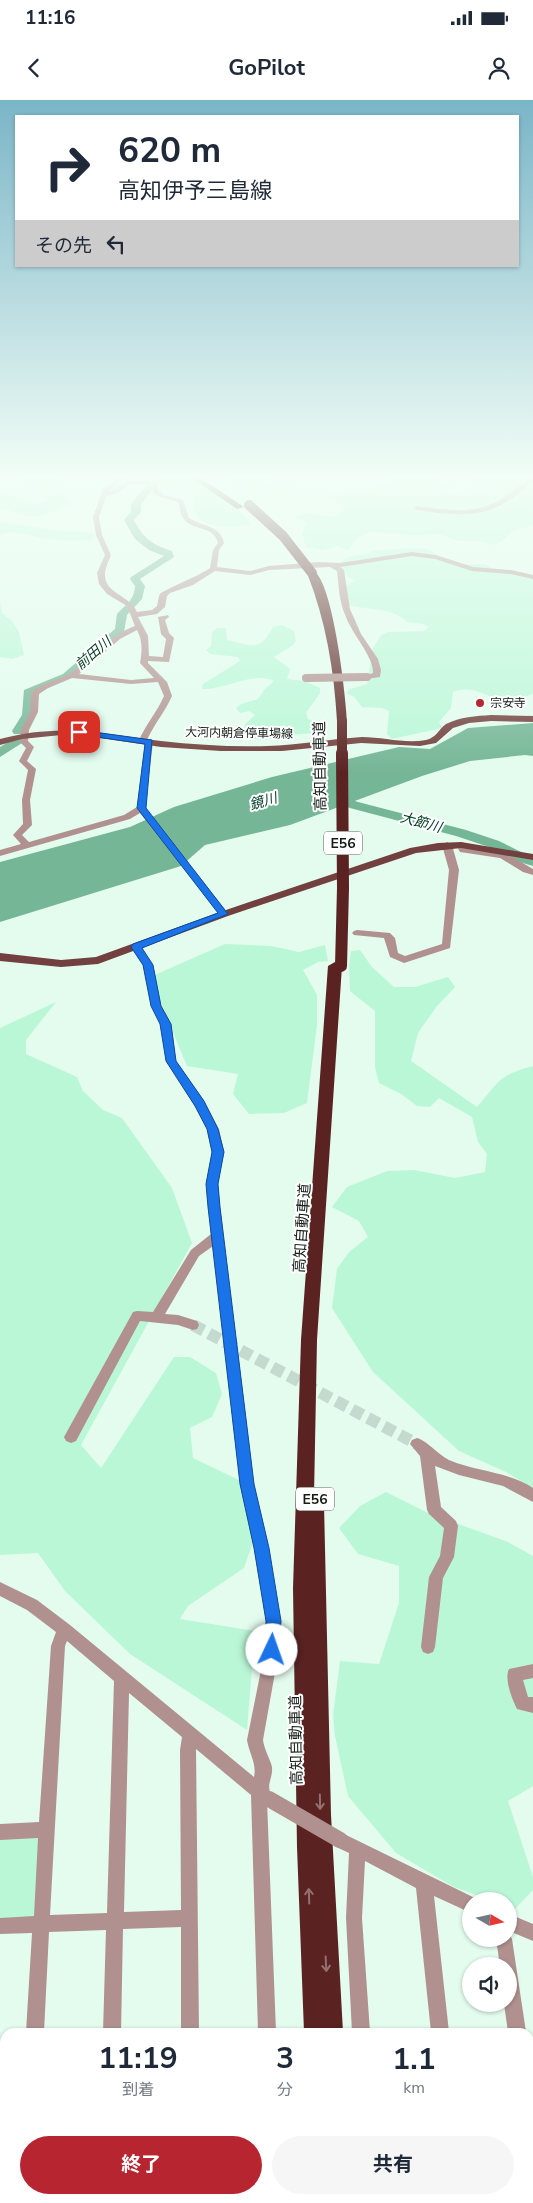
<!DOCTYPE html>
<html lang="ja">
<head>
<meta charset="utf-8">
<style>
	:root { --surface:#fff; --page:#f6f6f7; --text:#1f2937; --muted:#747a83; --accent:#b62530 }
	body { margin:0; font-family:"Nunito Sans","Noto Sans JP",sans-serif; background:var(--page); color:var(--text); height:100vh; display:flex; flex-direction:column; font-size:19px; white-space:nowrap }
	* { box-sizing:border-box; margin:0 }
	p { font-size:16px; color:var(--muted) }
	.icon { flex:none; width:28px; height:28px; fill:none; stroke:currentColor; stroke-width:2; stroke-linecap:round; stroke-linejoin:round }
	.map { position:relative; flex:1; overflow:hidden }
	.panel { position:absolute; left:0px; top:1928px; width:534px; height:176px; display:flex; flex-direction:column; background:var(--surface); border-radius:15px 15px 0 0; box-shadow:0 1px 4px #0004 }
	.panel>* { flex:none }
	.top-card { position:absolute; left:15px; top:15px; width:504px; height:152px; border-radius:0px; box-shadow:0 1px 4px #0004; background:#fff; color:var(--text); overflow:hidden }
	.needle { width:32px; rotate:99deg }
	.tools { position:absolute; left:462px; top:1792px; display:grid; gap:10px }
	.tools a { display:grid; place-items:center; width:55px; height:55px; border-radius:50%; background:var(--surface); box-shadow:0 1px 4px #0004; font-size:25px }
	.pin { position:absolute; display:grid; place-items:center; width:42px; height:42px; color:#fff; margin:-21px; border-radius:10px; box-shadow:0 2px 8px #0006 }
	.me { position:absolute; width:55px; margin:-28px; rotate:3deg; stroke-linejoin:round; filter:drop-shadow(0 0 4px #0008) }
	.turn { display:flex; align-items:center; gap:18px; height:105px; padding:0 20px; font-size:22px }
	.turn .icon { width:65px; height:65px; stroke-width:2.5 }
	.turn b { display:block; font-size:35px; line-height:42px }
	.then { display:flex; align-items:center; height:48px; padding:0 20px; background:#0003; gap:10px; font-size:19px }
	.eta { display:flex; justify-content:space-evenly; align-items:center; height:85px; text-align:center }
	.eta b { font-size:30px; font-weight:700; line-height:35px }
	.button { display:flex; gap:10px; margin-top:auto; padding:10px 20px }
	.button a { flex:1; height:58px; border-radius:30px; background:var(--accent); color:#fff; font-size:20px; font-weight:700; line-height:58px; text-align:center }
	.button a+a { background:var(--page); color:var(--text) }
	.status { display:flex; justify-content:space-between; align-items:center; height:35px; padding:0 25px; background:var(--surface); direction:ltr }
	.status svg { height:14px; fill:currentColor }
	header { display:flex; justify-content:space-between; align-items:center; height:65px; padding:0 20px; background:var(--surface); font-size:22px; font-weight:700 }
	.map>svg:first-child { display:block }
	.green { fill:#baf7d7 }
	.water { fill:#75b696 }
	.lines { fill:none; stroke-linecap:round; stroke-linejoin:round }
	.river { fill:#75b696; fill-rule:evenodd }
	.minor-tunnel { stroke:#c4dace; stroke-width:12; stroke-dasharray:12 6; stroke-linecap:butt }
	.minor { fill:#b0918f; fill-rule:evenodd }
	.major { fill:#72403e; fill-rule:evenodd }
	.highway { fill:#5a2322; fill-rule:evenodd }
	.minor-bridge-far1 { stroke:#b0918f; stroke-width:8 }
	.minor-bridge { stroke:#b0918f; stroke-width:16 }
	.highway-bridge-far1 { stroke:#5a2322; stroke-width:10 }
	.highway-bridge { stroke:#5a2322; stroke-width:12 }
	.oneway { stroke:#94706f }
	.route { fill:#1a73e8; stroke:#114b97 }
	.poi-dot { fill:#b62530; stroke:#fff; stroke-width:2 }
	.labels { text-anchor:middle; stroke-width:4; stroke-linejoin:round; paint-order:stroke }
	.far-poi-label { font-size:12px; fill:#121b16; stroke:#fff; text-anchor:start }
	.far-street-label { font-size:12px; fill:#121b16; stroke:#fff }
	.far-water-label { font-size:14px; font-style:italic; fill:#003a25; stroke:#fff }
	.shield { fill:#fff; stroke:#595f5c; stroke-width:1 }
	.shield-label { font-size:14px; font-weight:bold; fill:#121b16 }
	.street-label { font-size:15px; fill:#121b16; stroke:#fff }
</style>
</head>
<body>
<div class="status"><b>11:16</b><svg viewBox="0 0 49 12"><path d="M0 12V9h3v3zM5 12V6h3v6zM10 12V3h3v9zM15 12V0h3v12zM26 1h20v11H26zM47 4h2v5h-2z"/></svg></div>
<header><svg class="icon" aria-label="back" viewBox="0 0 24 24"><path d="M15 5l-7 7 7 7"/></svg>GoPilot<svg class="icon" aria-label="person" viewBox="0 0 24 24"><circle cx="12" cy="8" r="4"/><path d="M4 21q1-7 8-7t8 7"/></svg></header>
<div class="map">
<svg width="533" height="2103" viewBox="0 0 533 2103">
	<rect width="100%" height="100%" fill="#e3fcee"/>
	<!-- green -->
	<g class="green">
		<path d="M 21,379 L 54,379 L 59,388 L 75,404 C 62,405 61,410 50,413 C 29,421 19,412 0,408 L 0,391 L 37,404 L 47,401 L 39,385 Z"/>
		<path d="M 162,379 C 171,379 182,376 190,379 C 212,387 237,406 251,424 C 237,428 201,430 195,412 C 193,408 194,401 193,396 L 177,389 L 160,389 L 159,383 Z"/>
		<path d="M 234,379 L 271,379 L 266,381 L 266,385 L 274,387 L 294,388 L 296,392 L 267,395 L 248,392 Z"/>
		<path d="M 396,379 L 437,379 L 451,387 L 446,390 L 446,393 L 466,396 L 480,392 L 479,390 L 488,388 L 475,379 L 533,379 L 533,425 L 512,431 L 501,442 L 495,445 L 480,441 L 459,441 L 439,434 L 414,435 L 370,432 L 357,438 L 349,450 L 338,446 L 322,450 L 306,447 L 302,433 L 307,423 L 295,418 C 312,404 334,429 345,408 L 327,396 L 354,391 L 370,390 Z"/>
		<path d="M 0,422 C 18,424 34,427 51,430 C 67,433 80,429 95,435 L 91,440 C 77,441 62,441 47,439 C 32,437 15,429 0,435 Z"/>
		<path d="M 417,448 L 429,449 L 441,458 L 462,465 L 484,464 L 496,470 L 533,476 L 533,594 L 522,598 L 520,608 L 501,609 L 494,598 C 480,592 468,586 453,592 L 451,608 L 439,622 L 442,628 L 392,639 L 387,634 L 389,611 L 382,608 L 362,607 L 354,597 L 346,593 L 350,589 L 367,584 L 373,548 L 381,535 L 389,532 L 424,531 L 429,527 L 423,524 L 407,522 C 390,505 362,512 341,502 L 339,490 L 354,481 L 336,467 L 347,457 L 366,454 L 376,450 Z"/>
		<path d="M 0,501 L 2,513 L 12,521 L 19,532 L 24,555 L 12,559 L 0,557 Z"/>
		<path d="M 282,525 L 294,531 L 296,541 L 293,545 L 274,557 L 290,569 L 287,579 L 305,581 L 320,588 L 320,593 L 306,613 L 308,619 L 323,625 L 326,630 C 318,635 308,633 299,634 C 280,637 262,644 244,635 L 245,624 L 255,615 L 249,611 L 240,613 L 236,608 L 241,604 L 258,599 L 264,590 L 274,581 C 252,571 225,590 202,589 L 203,584 L 240,561 L 238,557 L 210,554 L 206,550 L 211,546 L 212,532 L 217,528 L 226,528 L 227,540 C 253,545 259,553 273,527 Z"/>
		<path d="M 225,844 L 271,846 L 299,852 L 325,845 L 328,861 L 318,862 L 303,870 L 317,895 L 317,925 L 307,1003 L 284,1013 L 249,1014 L 233,994 L 238,974 L 187,966 L 150,877 Z"/>
		<path d="M 360,850 L 372,867 L 394,887 L 415,887 L 448,877 L 455,887 L 437,906 L 418,933 L 411,961 L 477,1007 C 500,981 497,976 533,966 L 533,1388 L 506,1372 L 459,1351 L 373,1272 L 332,1208 L 337,1169 L 349,1152 L 368,1137 L 359,1121 L 332,1107 L 347,1087 L 387,1071 L 414,1070 L 455,1078 L 485,1072 L 487,1054 L 478,1042 L 472,1017 L 439,998 L 430,1007 L 417,1006 L 401,994 L 379,983 L 375,967 L 375,911 L 350,891 L 349,866 L 351,851 Z"/>
		<path d="M 56,902 L 26,940 L 26,954 L 77,977 L 83,991 L 103,1010 L 122,1018 L 172,1088 L 192,1143 L 81,1345 L 101,1368 L 174,1257 L 190,1257 L 216,1273 L 222,1294 L 212,1317 L 190,1328 L 193,1358 L 239,1380 L 260,1422 L 244,1468 L 188,1506 L 180,1519 L 255,1531 L 247,1630 L 130,1554 L 65,1491 L 38,1453 L 0,1455 L 0,928 Z"/>
		<path d="M 386,1392 L 428,1413 L 508,1442 L 533,1456 L 533,1686 L 508,1701 L 533,1777 L 533,1790 L 515,1809 L 509,1807 L 509,1801 L 493,1801 L 454,1787 L 396,1753 L 348,1696 L 335,1636 L 333,1615 L 340,1561 L 379,1564 L 399,1503 L 399,1466 L 358,1454 L 339,1428 L 360,1406 Z"/>
		<path d="M 43,1733 L 38,1817 L 0,1819 L 0,1736 Z"/>
	</g>
	<!-- water -->
	<path class="water" d="M 533,623 L 533,656 L 525,655 L 470,661 L 422,676 L 290,725 L 205,745 L 181,766 L 0,822 L 0,762 L 130,727 L 174,707 L 272,677 L 399,647 L 430,649 L 468,628 Z"/>
	<g class="lines">
		<!-- river -->
		<g class="river">
			<path d="M 152,381 L 157,384 L 141,404 L 141,412 L 134,420 C 144,439 151,444 172,451 L 174,457 L 140,479 L 145,486 L 142,499 L 127,515 L 124,532 L 71,578 L 34,594 L 34,615 L 22,634 L 14,634 L 12,631 L 22,615 L 24,590 L 63,574 L 115,529 L 117,514 C 126,504 134,501 135,486 L 130,479 L 131,477 L 164,456 L 149,450 L 135,439 L 124,420 L 131,412 L 131,404 L 149,382 Z"/>
			<path d="M 18,636 L 22,637 L 24,640 L 22,643 L 0,657 L 0,647 Z"/>
			<path d="M 329,692 L 358,702 L 466,730 L 499,741 L 533,758 L 533,766 L 516,761 L 489,747 L 456,736 L 350,708 L 325,699 L 323,696 L 325,693 Z"/>
		</g>
		<!-- minor-tunnel -->
		<path class="minor-tunnel" d="M 193,1225 L 417,1344"/>
		<!-- minor -->
		<g class="minor">
			<path d="M 118,379 L 125,379 L 108,392 L 127,381 L 156,381 L 159,379 L 165,379 L 158,386 L 158,390 L 164,395 L 183,400 L 189,418 C 203,427 220,425 224,443 L 219,450 L 217,467 L 250,471 L 269,466 L 319,462 L 340,463 L 412,452 L 436,455 L 473,467 L 511,470 L 533,475 L 533,479 L 511,474 L 472,471 L 435,459 L 412,456 L 340,467 L 344,470 L 350,509 L 361,534 L 378,559 L 381,570 L 380,577 L 367,579 L 363,577 L 373,573 C 374,557 352,534 346,517 C 339,502 339,487 337,471 L 330,467 L 269,470 L 250,475 L 215,471 L 193,485 L 170,493 L 167,496 L 165,507 L 157,514 L 138,517 L 148,536 L 149,556 L 163,557 L 166,539 L 161,534 L 158,517 L 168,515 L 169,517 L 165,520 L 169,533 L 174,538 L 169,562 L 148,561 L 148,563 L 167,582 L 172,596 C 165,612 154,624 147,640 L 153,642 L 145,708 L 227,812 L 229,814 L 224,817 L 221,816 L 140,713 L 130,719 L 0,756 L 0,750 L 21,744 L 13,735 L 23,724 L 22,700 L 28,670 L 19,661 L 26,648 L 20,642 L 21,630 L 30,612 L 31,593 C 41,582 57,581 69,574 C 93,559 108,536 135,526 L 127,506 L 107,494 L 99,484 L 97,473 L 105,455 L 96,435 L 93,417 L 103,389 ZM 129,385 L 152,385 L 153,392 L 160,397 L 178,402 C 180,407 180,414 183,418 C 192,432 213,424 218,443 L 213,450 L 210,468 L 207,470 C 200,475 162,491 160,494 C 158,497 158,502 157,506 L 152,510 L 137,512 C 130,495 104,494 105,474 C 105,468 109,461 111,455 L 102,435 L 99,417 L 106,397 L 117,393 ZM 137,530 C 143,541 142,552 140,563 L 154,578 L 131,580 L 79,574 L 120,539 ZM 72,578 L 131,584 L 158,582 L 164,596 C 157,612 146,624 139,640 L 145,642 L 137,707 L 124,715 L 29,742 L 22,735 L 32,725 L 30,700 L 36,669 L 27,661 L 34,647 L 28,641 L 29,630 L 38,612 L 39,594 L 48,588 Z"/>
			<path d="M 529,379 L 533,379 L 533,382 C 522,390 513,399 501,405 C 475,419 445,414 417,410 L 414,408 L 417,406 C 444,410 473,415 498,401 C 509,395 519,386 529,379 Z"/>
			<path d="M 447,742 L 452,745 L 459,770 L 450,848 L 404,863 L 390,857 L 384,838 L 354,835 L 352,833 L 354,831 L 357,830 L 390,833 L 395,838 L 398,853 L 405,856 L 442,844 L 449,770 L 442,745 Z"/>
			<path d="M 461,742 L 464,743 L 467,747 L 507,754 L 533,769 L 533,775 L 523,772 L 500,758 L 460,752 L 456,745 Z"/>
			<path d="M 136,844 L 139,845 L 153,865 L 161,905 L 171,924 L 176,961 L 204,1001 L 219,1029 L 224,1052 L 218,1083 L 220,1107 L 254,1384 L 268,1448 L 280,1521 L 279,1550 L 263,1640 C 264,1649 271,1661 272,1667 C 273,1679 266,1683 271,1695 L 267,1701 L 276,1932 L 258,1932 L 251,1695 L 196,1649 L 199,1932 L 181,1932 L 181,1827 L 123,1829 L 121,1932 L 103,1932 L 106,1830 L 49,1832 L 44,1932 L 26,1932 L 32,1833 L 0,1834 L 0,1818 L 34,1816 L 38,1738 L 0,1740 L 0,1724 L 39,1722 L 51,1546 L 56,1532 L 27,1510 L 0,1496 L 0,1482 L 37,1500 L 70,1525 L 254,1677 C 257,1664 249,1653 247,1640 L 265,1550 L 266,1521 L 254,1448 L 240,1384 L 213,1146 L 199,1156 L 165,1214 L 178,1215 L 197,1221 L 199,1225 L 197,1229 L 193,1230 L 178,1225 L 140,1221 L 76,1341 L 71,1343 L 66,1341 L 64,1337 L 133,1212 L 137,1211 L 153,1212 L 191,1150 L 211,1134 L 206,1083 L 212,1052 L 207,1029 L 195,1006 L 166,961 L 161,924 L 151,905 L 143,865 L 131,847 ZM 67,1541 L 114,1581 L 107,1813 L 50,1815 L 65,1546 ZM 129,1593 L 182,1637 L 180,1650 L 181,1810 L 124,1812 Z"/>
			<path d="M 417,1338 C 429,1342 437,1354 449,1360 C 477,1372 507,1371 533,1388 L 533,1402 L 503,1386 L 459,1375 L 435,1366 L 441,1407 L 456,1421 L 458,1426 L 454,1457 L 443,1478 L 435,1547 L 433,1552 L 428,1554 L 423,1552 L 421,1547 L 429,1477 L 440,1456 L 444,1428 L 429,1414 L 427,1410 L 420,1356 L 410,1344 L 412,1340 Z"/>
			<path d="M 533,1564 L 533,1578 L 523,1580 L 528,1597 L 533,1597 L 533,1613 L 517,1609 C 512,1599 504,1579 509,1569 Z"/>
			<path d="M 340,1732 L 477,1799 L 478,1801 L 471,1801 L 471,1813 L 434,1796 L 449,1932 L 431,1932 L 416,1788 L 365,1761 L 362,1818 L 370,1932 L 352,1932 L 346,1818 L 349,1753 L 334,1746 L 332,1740 L 334,1734 Z"/>
			<path d="M 509,1814 L 533,1824 L 533,1841 L 509,1831 Z"/>
			<path d="M 509,1833 L 512,1839 L 526,1932 L 508,1932 L 504,1904 L 509,1904 L 509,1866 L 500,1866 L 496,1839 L 509,1839 Z"/>
			<path d="M 529,2010 L 533,2012 L 533,2059 L 529,2057 Z"/>
			<rect x="16" y="2099" width="18" height="4"/>
			<rect x="98" y="2099" width="18" height="4"/>
			<rect x="182" y="2099" width="18" height="4"/>
			<rect x="259" y="2099" width="18" height="4"/>
			<path d="M 365,2099 L 383,2099 L 384,2103 L 366,2103 Z"/>
			<rect x="448" y="2099" width="18" height="4"/>
		</g>
		<!-- major -->
		<g class="major">
			<path d="M 491,615 L 533,616 L 533,622 L 491,621 L 469,623 L 453,628 L 436,643 L 420,646 L 361,643 L 282,651 L 221,651 L 161,647 L 100,638 L 61,635 L 22,639 L 0,645 L 0,639 C 60,623 102,634 161,641 C 196,645 232,647 267,646 C 299,645 330,639 362,637 C 383,637 405,644 426,640 C 436,638 439,629 446,624 C 460,617 476,616 491,615 Z"/>
			<path d="M 461,742 L 533,754 L 533,760 L 461,748 L 416,753 L 228,816 L 98,864 L 61,867 L 0,861 L 0,853 L 61,860 L 96,857 L 220,812 L 410,748 L 438,743 Z"/>
		</g>
		<!-- highway -->
		<g class="highway">
			<path d="M 193,379 L 202,379 L 244,407 L 237,409 Z"/>
			<path d="M 312,470 C 333,477 346,598 347,621 L 342,624 L 337,621 C 334,570 326,521 307,473 Z"/>
			<path d="M 335,862 L 342,866 L 317,1240 L 314,1396 L 321,1398 L 324,1404 L 331,1715 L 343,1932 L 304,1932 L 297,1747 L 293,1488 L 301,1240 L 328,866 Z"/>
			<path d="M 314,2099 L 353,2099 L 355,2103 L 315,2103 Z"/>
		</g>
		<!-- minor-bridge-far1 -->
		<path class="minor-bridge-far1" d="M 306,578 L 367,577"/>
		<!-- minor-bridge -->
		<path class="minor-bridge" d="M 269,1699 L 340,1740"/>
		<!-- highway-bridge-far1 -->
		<g class="highway-bridge-far1">
			<path d="M 249,405 L 283,436 L 312,473"/>
			<path d="M 342,621 L 342,655"/>
		</g>
		<!-- highway-bridge -->
		<path class="highway-bridge" d="M 341,866 L 343,788 L 342,653"/>
	</g>
	<!-- one-way arrows -->
	<defs><path id="oneway-shaft" d="M-6 0H5M1.5-3L5.5 0L1.5 3" fill="none" stroke-width="1.6" stroke-linecap="round" stroke-linejoin="round" transform="scale(1.25)"/></defs>
	<g class="oneway">
		<use href="#oneway-shaft" transform="translate(320 1702) rotate(89)"/>
		<use href="#oneway-shaft" transform="translate(309 1796) rotate(-92)"/>
		<use href="#oneway-shaft" transform="translate(326 1864) rotate(87)"/>
	</g>
	<!-- sky -->
	<linearGradient id="sky" x2="0" y2="1"><stop stop-color="#7ab5c7"/><stop offset="0.56" stop-color="#f2fef7"/><stop offset="1" stop-color="#f2fef7" stop-opacity="0"/></linearGradient>
	<rect width="533" height="673" fill="url(#sky)"/>
	<!-- route -->
	<path class="route" d="M 79,630 L 152,640 L 146,708 L 228,814 L 142,848 L 153,865 L 161,906 L 171,924 L 176,961 L 204,1001 L 218,1029 L 224,1052 L 218,1084 L 220,1107 L 254,1384 L 269,1448 L 281,1521 L 279,1550 L 277,1555 L 272,1557 L 267,1555 L 264,1550 L 266,1521 L 254,1448 L 240,1384 L 208,1107 L 206,1084 L 212,1052 L 207,1029 L 195,1006 L 166,961 L 160,924 L 151,906 L 143,865 L 131,847 L 133,844 L 218,813 L 137,708 L 145,644 L 76,634 L 76,631 Z"/>
	<!-- markers -->
	<circle class="poi-dot" cx="480" cy="603" r="5"/>
	<g class="labels">
		<!-- far-poi labels -->
		<g class="far-poi-label">
			<text x="490" y="607">宗安寺</text>
		</g>
		<!-- far-street labels -->
		<g class="far-street-label">
			<text transform="translate(239 633) rotate(1)" y="4">大河内朝倉停車場線</text>
		</g>
		<!-- far-water labels -->
		<g class="far-water-label">
			<text transform="translate(93 553) rotate(-40)" y="5">前田川</text>
			<text transform="translate(263 701) rotate(-16)" y="5">鏡川</text>
			<text transform="translate(421 722) rotate(15)" y="5">大節川</text>
		</g>
		<!-- shield labels -->
		<g class="shield">
			<rect x="324" y="731.5" width="38" height="23" rx="4"/>
			<rect x="296" y="1387.5" width="38" height="23" rx="4"/>
		</g>
		<g class="shield-label">
			<text x="343" y="748">E56</text>
			<text x="315" y="1404">E56</text>
		</g>
		<!-- street labels -->
		<g class="street-label">
			<text transform="translate(320 666) rotate(-91)" y="5">高知自動車道</text>
			<text transform="translate(302 1128) rotate(-86)" y="5">高知自動車道</text>
			<text transform="translate(296 1640) rotate(-91)" y="5">高知自動車道</text>
		</g>
	</g>
</svg>
<div class="tools">
<a><svg class="needle" viewBox="-14 -14 28 28"><path d="M0-13l5 13h-10z" fill="#e53935"/><path d="M0 13l5-13h-10z" fill="#747a83"/></svg></a>
<a><svg class="icon" aria-label="sound" viewBox="0 0 24 24"><path d="M4 9h4l5-4v14l-5-4H4zM17 9q2 3 0 6"/></svg></a>
</div>
<div class="pin" style="left:79px;top:632px;background:#d93025"><svg class="icon" aria-label="arrive" viewBox="0 0 24 24"><path d="M6 21V4h12l-3 4 3 4H6"/></svg></div>
<svg class="me" style="left:272px;top:1550px" viewBox="-20 -20 40 40"><circle r="19" fill="#fff"/><path d="M0-13L10 11 0 6-10 11z" fill="#1a73e8"/></svg>
<div class="top-card">
<div class="turn"><svg class="icon" aria-label="right" viewBox="0 0 24 24"><path d="M7 20v-9h11M14 6l5 5-5 5"/></svg><div><b>620 m</b>高知伊予三島線</div></div>
<div class="then">その先<svg class="icon" aria-label="left" viewBox="0 0 24 24"><path d="M17 20v-9H6M10 6l-5 5 5 5"/></svg></div>
</div>
<section class="panel">
<div class="eta">
<div><b>11:19</b><p>到着</p></div>
<div><b>3</b><p>分</p></div>
<div><b>1.1</b><p>km</p></div>
</div>
<div class="button"><a>終了</a><a>共有</a></div>
</section>
</div>
</body>
</html>
